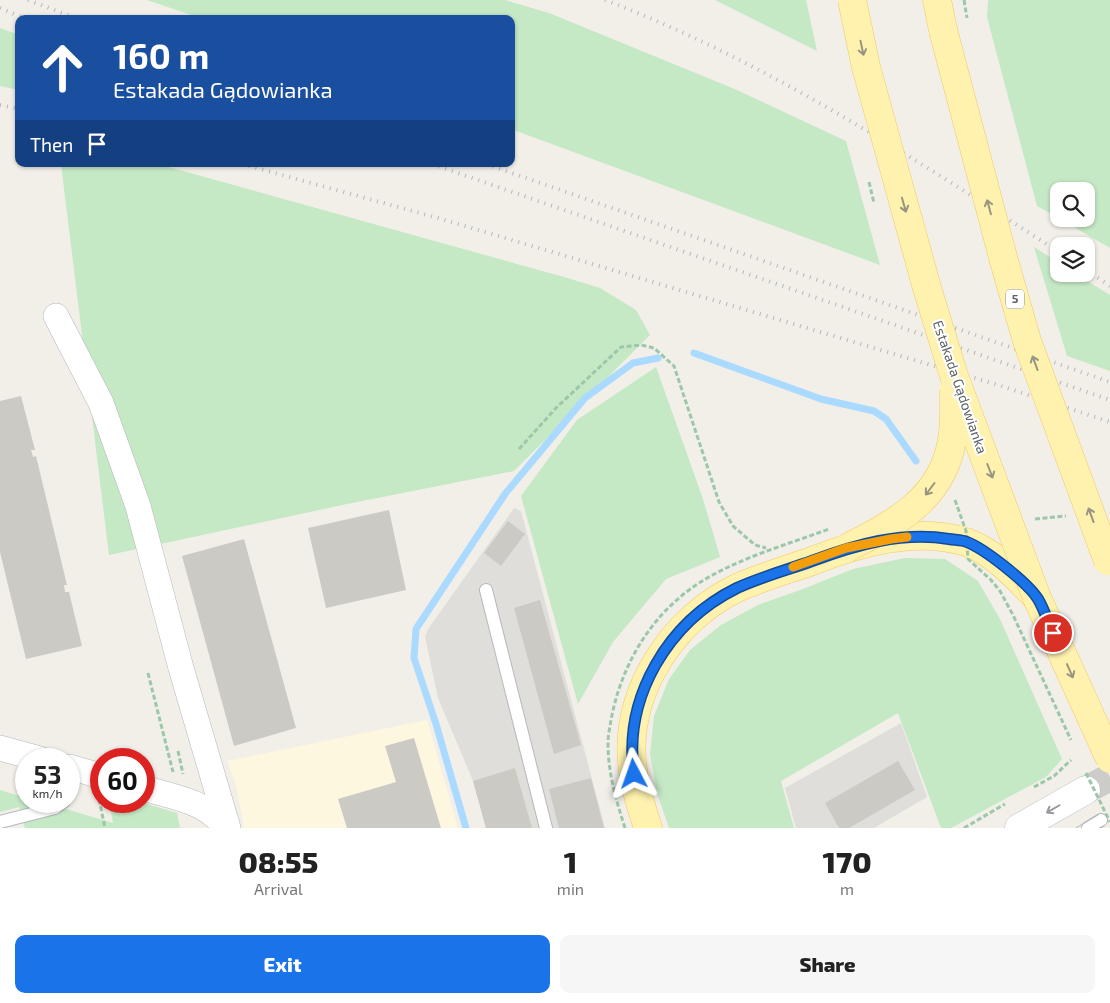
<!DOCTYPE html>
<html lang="en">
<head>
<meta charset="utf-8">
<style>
	:root { --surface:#fff; --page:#f6f6f6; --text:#222; --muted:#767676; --accent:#1a73e8 }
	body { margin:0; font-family:"Exo 2",sans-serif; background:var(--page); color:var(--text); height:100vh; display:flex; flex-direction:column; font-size:19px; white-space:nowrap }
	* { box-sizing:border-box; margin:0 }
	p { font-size:16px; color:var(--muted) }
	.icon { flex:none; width:28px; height:28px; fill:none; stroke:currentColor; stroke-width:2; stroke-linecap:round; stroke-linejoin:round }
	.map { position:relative; height:828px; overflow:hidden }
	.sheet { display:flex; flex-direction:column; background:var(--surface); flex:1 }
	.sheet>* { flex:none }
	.hud { position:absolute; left:15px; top:15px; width:500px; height:152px; border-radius:10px; box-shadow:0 1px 4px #0004; background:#1a4fa0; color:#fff; overflow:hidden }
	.tools { position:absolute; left:1050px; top:182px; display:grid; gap:10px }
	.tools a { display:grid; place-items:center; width:45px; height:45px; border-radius:10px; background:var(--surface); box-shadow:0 1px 4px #0004; font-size:25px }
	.speed { position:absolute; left:15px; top:748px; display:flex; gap:10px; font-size:25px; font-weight:700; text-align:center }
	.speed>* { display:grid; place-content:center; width:65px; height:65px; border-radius:50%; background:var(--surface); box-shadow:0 1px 4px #0004; line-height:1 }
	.speed small { font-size:12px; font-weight:400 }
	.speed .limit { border:8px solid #d22; background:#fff; color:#111 }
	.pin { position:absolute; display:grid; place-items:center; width:42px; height:42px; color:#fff; margin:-21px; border:2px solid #fff; border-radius:50%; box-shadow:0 1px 5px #0007 }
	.me { position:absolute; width:55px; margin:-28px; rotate:356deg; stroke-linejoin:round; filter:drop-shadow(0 0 4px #0008) }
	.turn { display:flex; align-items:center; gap:18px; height:105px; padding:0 15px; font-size:22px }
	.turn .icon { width:65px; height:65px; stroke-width:2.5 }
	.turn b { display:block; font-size:35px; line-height:42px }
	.then { display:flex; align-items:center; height:48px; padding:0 15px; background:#0003; gap:10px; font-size:19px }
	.eta { display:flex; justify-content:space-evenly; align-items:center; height:85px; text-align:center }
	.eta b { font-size:30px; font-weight:800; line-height:35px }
	.action { display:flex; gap:10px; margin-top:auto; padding:10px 15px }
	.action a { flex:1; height:58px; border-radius:10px; background:var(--accent); color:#fff; font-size:20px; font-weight:800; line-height:58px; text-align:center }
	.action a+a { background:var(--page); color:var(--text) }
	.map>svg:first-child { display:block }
	.commercial { fill:#fef7e0 }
	.industrial { fill:#e0deda }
	.green { fill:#c5e8c5 }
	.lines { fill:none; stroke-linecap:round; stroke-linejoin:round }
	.stream { stroke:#aadaff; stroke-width:7 }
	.building { fill:#cccac5 }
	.secondary-tunnel { stroke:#ccccc8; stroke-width:28; stroke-dasharray:28 14; stroke-linecap:butt }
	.lane-casing { stroke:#b5b8bc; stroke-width:14 }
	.street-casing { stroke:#b5b8bc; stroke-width:26 }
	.secondary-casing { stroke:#b6babf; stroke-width:29 }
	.primary-casing { stroke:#f2c960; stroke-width:29 }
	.path { stroke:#9cc7a9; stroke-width:3; stroke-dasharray:5 2.5; stroke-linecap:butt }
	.lane { stroke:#fff; stroke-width:12 }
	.street { stroke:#fff; stroke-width:25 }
	.secondary { stroke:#fff; stroke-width:28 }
	.primary { stroke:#fff2af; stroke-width:28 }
	.tram { stroke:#b6b7b8; stroke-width:1 }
	.rail { stroke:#b6b7b8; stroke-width:4; stroke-dasharray:1 6; stroke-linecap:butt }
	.primary-bridge-casing { stroke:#f2c960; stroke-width:29; stroke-linecap:butt }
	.path-bridge { stroke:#9cc7a9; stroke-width:3; stroke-dasharray:5 2.5; stroke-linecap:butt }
	.primary-bridge { stroke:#fff2af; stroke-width:28 }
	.oneway { stroke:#979581 }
	.oneway2 { stroke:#979a9d }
	.route-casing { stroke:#114b97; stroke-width:12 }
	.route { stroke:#1a73e8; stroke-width:9 }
	.slow { stroke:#f59e0b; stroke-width:9 }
	.labels { text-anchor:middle; stroke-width:4; stroke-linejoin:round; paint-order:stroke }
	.shield { fill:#fff; stroke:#8f9295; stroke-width:1 }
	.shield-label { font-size:12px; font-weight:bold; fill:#5f6368 }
	.street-label { font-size:14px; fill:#5f6368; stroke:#fff }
</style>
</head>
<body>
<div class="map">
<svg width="1110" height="828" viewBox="0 0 1110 828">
	<rect width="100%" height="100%" fill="#f1efe8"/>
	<!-- commercial -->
	<path class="commercial" d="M 427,720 L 458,828 L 244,828 L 236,785 L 227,761 Z"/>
	<!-- industrial -->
	<g class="industrial">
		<path d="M 514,508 L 521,511 L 605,828 L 486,828 L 473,781 L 438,698 L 425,637 L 428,629 Z"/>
		<path d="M 901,723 L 927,797 L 874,828 L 796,828 L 785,788 Z"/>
	</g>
	<!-- green -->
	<g class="green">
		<path d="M 147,0 L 505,0 L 549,13 L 737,90 L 846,141 L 880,265 L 511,129 L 511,19 L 203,19 Z"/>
		<path d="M 715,0 L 806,0 L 817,51 Z"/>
		<path d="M 988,0 L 1110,0 L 1110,248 L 1060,219 L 1086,219 L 1086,191 L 1059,191 L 1059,218 L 1037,206 L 987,17 Z"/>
		<path d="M 0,28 L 19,35 L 19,90 L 0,86 Z"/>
		<path d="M 61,164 L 158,164 L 564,277 L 600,288 L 636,310 L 650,335 L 514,471 L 347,504 L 109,555 Z"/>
		<path d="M 1034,247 L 1059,263 L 1059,274 L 1076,274 L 1110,295 L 1110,371 L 1067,356 Z"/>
		<path d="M 656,367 L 703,499 L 720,557 L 666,579 L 613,642 L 578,704 L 521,496 L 577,420 Z"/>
		<path d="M 905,558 L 945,559 L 978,581 L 1000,619 L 1062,759 L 1046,777 L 951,828 L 941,828 L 898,713 L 781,781 L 794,828 L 669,828 L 657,793 L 650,754 L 654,716 L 669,679 L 690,650 L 721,625 L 758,605 L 803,589 L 853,569 Z"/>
		<path d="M 0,790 L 26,798 L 26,801 L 39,801 L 113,823 L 109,801 L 137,801 L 177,813 L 180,828 L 25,828 L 19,807 L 0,812 Z"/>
	</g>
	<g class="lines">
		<!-- stream -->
		<g class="stream">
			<path d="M 694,353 L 821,399 L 874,411 L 886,419 L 916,461"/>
			<path d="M 466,828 L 436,724 L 414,658 L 416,629 L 505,494 L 585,398 L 633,363 L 658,358"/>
		</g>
	</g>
	<!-- building -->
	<g class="building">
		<path d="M 21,396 L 35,450 L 31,450 L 33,457 L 36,456 L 67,585 L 64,585 L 65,592 L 69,592 L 82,646 L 26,659 L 0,552 L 0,401 Z"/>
		<path d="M 389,510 L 406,590 L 326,608 L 308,528 Z"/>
		<path d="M 508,521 L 525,534 L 501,566 L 484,553 Z"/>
		<path d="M 244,539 L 296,728 L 234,746 L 182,556 Z"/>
		<path d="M 540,600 L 581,745 L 554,754 L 514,608 Z"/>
		<path d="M 414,738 L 441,828 L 347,828 L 338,799 L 396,782 L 385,746 Z"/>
		<path d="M 898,761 L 915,790 L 849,828 L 839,828 L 825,803 Z"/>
		<path d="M 515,768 L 532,828 L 486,828 L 473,781 Z"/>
		<path d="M 591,778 L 604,828 L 559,828 L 549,789 Z"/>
	</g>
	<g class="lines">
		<!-- secondary-tunnel -->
		<path class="secondary-tunnel" d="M 1086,790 L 1110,777"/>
		<defs>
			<g id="lane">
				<path d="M 486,590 L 546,828"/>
				<path d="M 69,788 L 74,768"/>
				<path d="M 0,822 L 55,808 L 64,801"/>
				<path d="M 1088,828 L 1101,820"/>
			</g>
			<g id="street">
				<path d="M 56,316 L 101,403 L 138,506 L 181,668 L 228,828"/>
				<path d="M 0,748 L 40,759"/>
				<path d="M 69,767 L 101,776"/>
				<path d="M 144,788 C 172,797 208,801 225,828"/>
			</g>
			<path id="secondary" d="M 1019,828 L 1086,790"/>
			<g id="primary">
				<path d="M 937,0 L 943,30"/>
				<path d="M 648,828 C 641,806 634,785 632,762 C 626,690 673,619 737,588 C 761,577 787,570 812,561 C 859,543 916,526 966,542 C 993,551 1018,578 1037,598"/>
			</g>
		</defs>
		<!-- lane casing -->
		<use href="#lane" class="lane-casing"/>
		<!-- street casing -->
		<use href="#street" class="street-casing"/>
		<!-- secondary casing -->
		<use href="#secondary" class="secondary-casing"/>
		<!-- primary casing -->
		<use href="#primary" class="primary-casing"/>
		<!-- path -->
		<g class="path">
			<path d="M 519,449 L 556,408 L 621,347 L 641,345 L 654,348 L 674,366 L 719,502 L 733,526 L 755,545 L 766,548"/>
			<path d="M 1035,519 L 1066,516"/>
			<path d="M 148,673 L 173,772"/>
			<path d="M 178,751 L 183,774"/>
			<path d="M 1034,787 L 1054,776 L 1071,760"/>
			<path d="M 99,799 L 105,828"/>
			<path d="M 964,828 L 1005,804"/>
		</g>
		<!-- lane -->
		<use href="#lane" class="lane"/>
		<!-- street -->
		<use href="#street" class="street"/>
		<!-- secondary -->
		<use href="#secondary" class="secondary"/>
		<!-- primary -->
		<use href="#primary" class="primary"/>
		<!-- tram -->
		<g class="tram">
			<path d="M 1076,828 L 1098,815"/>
			<path d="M 1099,828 L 1104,826"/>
		</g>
		<!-- rail -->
		<g class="rail">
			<path d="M 28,0 L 78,19"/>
			<path d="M 605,0 C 768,62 913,158 1059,252"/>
			<path d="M 0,8 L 26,19"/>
			<path d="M 0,105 L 19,109"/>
			<path d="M 242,164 L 438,218 L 998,385 L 1110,422"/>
			<path d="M 432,164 L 1110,400"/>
			<path d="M 486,164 L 1110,382"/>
			<path d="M 1086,270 L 1110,286"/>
		</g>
		<defs>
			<g id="primary-bridge">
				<path d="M 852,0 L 866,67 L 927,288 L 954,376 L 1037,598 L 1110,759"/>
				<path d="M 943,30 L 1004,261 L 1027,341 L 1108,561"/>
				<path d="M 847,548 C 894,524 943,499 952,440 C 955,424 954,407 954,390"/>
			</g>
		</defs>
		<!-- primary-bridge casing -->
		<use href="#primary-bridge" class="primary-bridge-casing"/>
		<!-- path-bridge -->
		<g class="path-bridge">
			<path d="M 964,0 L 967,18"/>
			<path d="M 869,182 L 874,203"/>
			<path d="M 955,500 L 966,531 L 968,559 L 991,580 L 1000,591 L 1013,615 L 1071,740"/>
			<path d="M 1086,773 L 1110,822"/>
			<path d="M 625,828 C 616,800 608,773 608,743 C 608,735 610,727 611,720 C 621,666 650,616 696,585 C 735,559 786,545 829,529"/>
		</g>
		<!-- primary-bridge -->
		<use href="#primary-bridge" class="primary-bridge"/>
	</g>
	<!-- one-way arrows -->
	<defs><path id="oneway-shaft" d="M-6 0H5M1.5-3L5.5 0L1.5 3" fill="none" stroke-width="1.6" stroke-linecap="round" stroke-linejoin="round" transform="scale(1.25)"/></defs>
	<g class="oneway">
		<use href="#oneway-shaft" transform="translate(862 48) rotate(78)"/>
		<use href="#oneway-shaft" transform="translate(904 205) rotate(74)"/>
		<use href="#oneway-shaft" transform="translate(989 207) rotate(-105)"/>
		<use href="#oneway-shaft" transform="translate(1035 363) rotate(-110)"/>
		<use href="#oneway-shaft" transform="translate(990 471) rotate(69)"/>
		<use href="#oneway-shaft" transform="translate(930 489) rotate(127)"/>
		<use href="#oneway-shaft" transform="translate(1091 515) rotate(-110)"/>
		<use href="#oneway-shaft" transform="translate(1070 671) rotate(66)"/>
	</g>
	<use class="oneway2" href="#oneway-shaft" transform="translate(1053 809) rotate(150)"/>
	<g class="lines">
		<defs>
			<path id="route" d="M 634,774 C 623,697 668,622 737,588 C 761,577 787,570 812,561 C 855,545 902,531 949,539 C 954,540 962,540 967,542 C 985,549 1028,583 1038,599 C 1044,609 1048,622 1053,633"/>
		</defs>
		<!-- route casing -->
		<use href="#route" class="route-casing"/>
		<!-- route -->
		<use href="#route" class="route"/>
		<!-- slow -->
		<path class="slow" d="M 793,567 L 846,548 L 891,539 L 907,537"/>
	</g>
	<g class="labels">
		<!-- shield labels -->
		<rect class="shield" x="1006" y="289.5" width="18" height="19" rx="4"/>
		<g class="shield-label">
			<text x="1015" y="303">5</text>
		</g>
		<!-- street labels -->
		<g class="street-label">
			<text transform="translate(960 387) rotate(71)" y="5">Estakada Gądowianka</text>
		</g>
	</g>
</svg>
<div class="tools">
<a><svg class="icon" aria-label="search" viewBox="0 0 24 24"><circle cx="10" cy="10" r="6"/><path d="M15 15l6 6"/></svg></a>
<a><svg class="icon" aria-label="layers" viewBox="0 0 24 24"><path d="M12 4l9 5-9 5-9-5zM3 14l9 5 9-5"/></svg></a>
</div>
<div class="speed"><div>53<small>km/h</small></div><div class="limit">60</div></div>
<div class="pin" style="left:1053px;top:633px;background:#d93025"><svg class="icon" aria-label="arrive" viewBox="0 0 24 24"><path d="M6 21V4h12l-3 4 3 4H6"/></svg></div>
<svg class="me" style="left:634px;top:774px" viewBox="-20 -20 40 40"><path d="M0-17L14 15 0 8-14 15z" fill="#1a73e8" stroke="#fff" stroke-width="4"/></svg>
<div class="hud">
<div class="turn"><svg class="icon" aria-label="ahead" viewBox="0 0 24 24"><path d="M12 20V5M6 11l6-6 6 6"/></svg><div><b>160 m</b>Estakada Gądowianka</div></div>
<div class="then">Then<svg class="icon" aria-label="arrive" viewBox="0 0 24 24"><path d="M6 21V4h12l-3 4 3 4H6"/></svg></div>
</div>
</div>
<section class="sheet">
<div class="eta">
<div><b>08:55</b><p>Arrival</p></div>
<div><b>1</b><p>min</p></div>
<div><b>170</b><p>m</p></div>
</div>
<div class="action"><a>Exit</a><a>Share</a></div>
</section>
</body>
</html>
